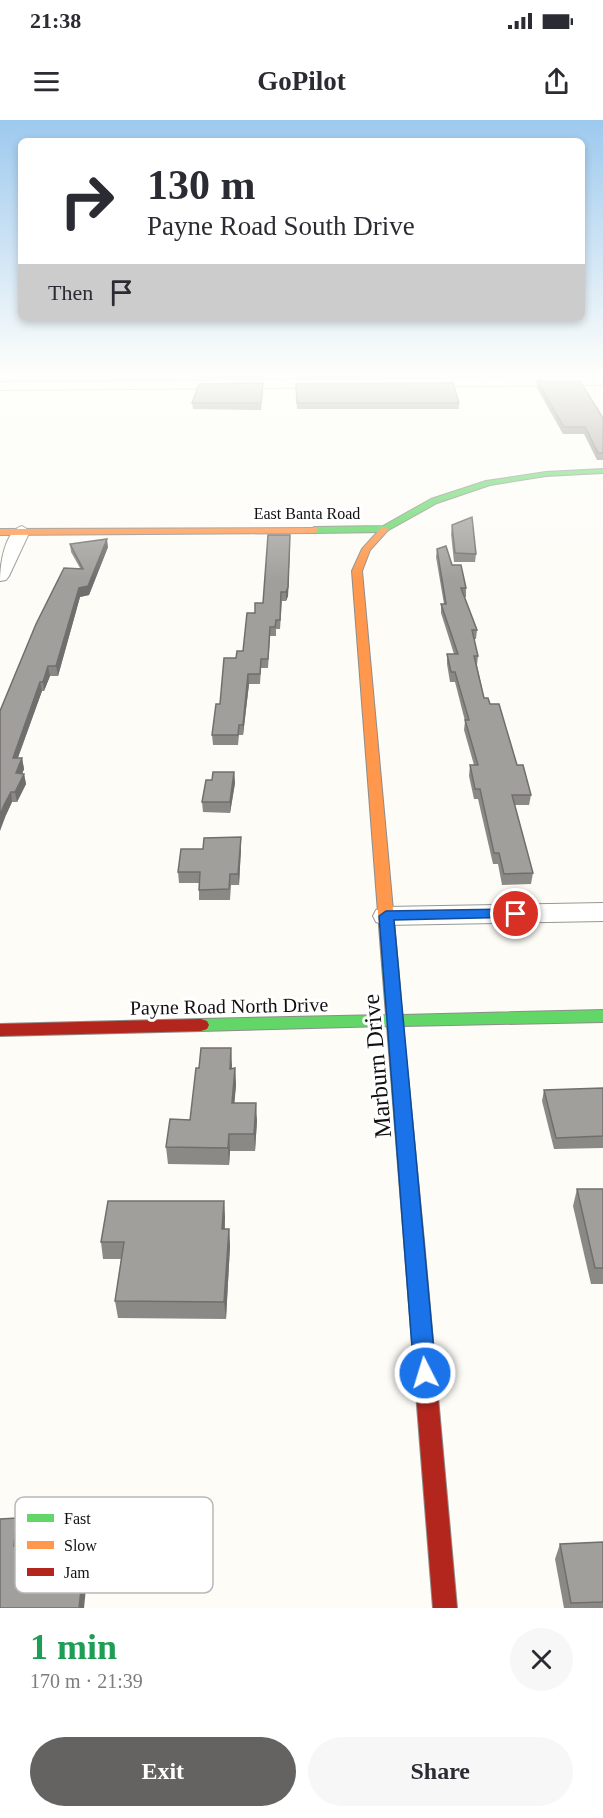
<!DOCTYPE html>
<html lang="en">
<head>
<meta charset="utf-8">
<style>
	:root { --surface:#fff; --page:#f7f7f7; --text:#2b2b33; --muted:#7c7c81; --accent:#646362 }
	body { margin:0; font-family:"Times New Roman",serif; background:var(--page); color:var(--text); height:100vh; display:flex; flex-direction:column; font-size:22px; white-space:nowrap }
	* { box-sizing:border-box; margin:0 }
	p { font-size:20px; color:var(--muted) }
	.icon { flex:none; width:33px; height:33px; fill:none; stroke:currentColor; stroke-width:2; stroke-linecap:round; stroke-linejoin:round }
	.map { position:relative; height:1488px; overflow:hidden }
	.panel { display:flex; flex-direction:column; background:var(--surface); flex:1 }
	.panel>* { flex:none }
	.banner { position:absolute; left:18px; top:18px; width:567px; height:183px; border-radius:9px; box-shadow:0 3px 9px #0003; background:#fff; color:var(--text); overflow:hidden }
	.pin { position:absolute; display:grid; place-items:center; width:51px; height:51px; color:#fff; margin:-26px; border:3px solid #fff; border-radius:50%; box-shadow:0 2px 6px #0007 }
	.me { position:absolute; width:66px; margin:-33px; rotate:355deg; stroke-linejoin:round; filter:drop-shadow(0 0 4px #0008) }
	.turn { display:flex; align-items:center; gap:21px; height:126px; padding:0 30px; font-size:27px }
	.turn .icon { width:78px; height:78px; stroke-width:2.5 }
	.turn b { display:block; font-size:42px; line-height:51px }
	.then { display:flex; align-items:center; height:57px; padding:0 30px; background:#0003; gap:12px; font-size:22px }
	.round { display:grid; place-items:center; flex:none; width:63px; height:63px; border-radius:32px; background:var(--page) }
	.overview { display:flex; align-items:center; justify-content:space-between; height:102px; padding:0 30px }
	h1 { font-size:36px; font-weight:800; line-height:45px; color:#1e9e55 }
	.cta { display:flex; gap:12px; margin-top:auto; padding:12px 30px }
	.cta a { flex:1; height:69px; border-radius:36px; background:var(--accent); color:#fff; font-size:24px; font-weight:800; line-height:69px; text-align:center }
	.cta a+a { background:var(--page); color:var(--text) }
	.status { display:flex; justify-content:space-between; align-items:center; height:42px; padding:0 30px; background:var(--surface); direction:ltr }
	.status svg { height:16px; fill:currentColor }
	header { display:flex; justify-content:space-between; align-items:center; height:78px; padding:0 30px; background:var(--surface); font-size:27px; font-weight:800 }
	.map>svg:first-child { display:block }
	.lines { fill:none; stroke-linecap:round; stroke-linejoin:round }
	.street-casing { stroke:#979795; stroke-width:2 }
	.fast-casing { stroke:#8e8d8b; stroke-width:2 }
	.slow-casing { stroke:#8e8d8b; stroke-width:2 }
	.jam-casing { stroke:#8e8d8b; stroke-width:2 }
	.street { fill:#fffffe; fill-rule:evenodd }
	.fast { fill:#63d668; fill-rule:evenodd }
	.slow { fill:#ff974d; fill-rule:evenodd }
	.jam { fill:#b3261e; fill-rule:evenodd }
	.wall { fill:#8a8986 }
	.shaded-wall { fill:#716f6d }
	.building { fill:#a19f9c; stroke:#716f6d; stroke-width:1.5 }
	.route { fill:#1a73e8; stroke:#114b97; stroke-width:1.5 }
	.labels { text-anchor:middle; stroke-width:6; stroke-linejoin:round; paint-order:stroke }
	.far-street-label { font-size:16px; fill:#111; stroke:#fff }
	.street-label { font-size:20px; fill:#111; stroke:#fff }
	.near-street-label { font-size:24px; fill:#111; stroke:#fff }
	.key { fill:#fff; stroke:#b8b8b8; stroke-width:1.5 }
	.key-label { font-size:16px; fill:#111 }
</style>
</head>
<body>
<div class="status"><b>21:38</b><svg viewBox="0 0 49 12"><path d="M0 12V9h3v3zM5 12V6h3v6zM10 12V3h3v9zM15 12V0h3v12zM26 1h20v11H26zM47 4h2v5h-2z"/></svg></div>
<header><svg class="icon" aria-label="menu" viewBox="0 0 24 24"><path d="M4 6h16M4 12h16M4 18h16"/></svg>GoPilot<svg class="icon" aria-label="share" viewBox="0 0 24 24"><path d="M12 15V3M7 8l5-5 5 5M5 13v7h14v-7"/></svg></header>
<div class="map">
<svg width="603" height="1488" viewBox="0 0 603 1488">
	<rect width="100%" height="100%" fill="#fdfcf7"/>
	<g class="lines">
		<defs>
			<g id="street">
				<path d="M 603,257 L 603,265 L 0,270 L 0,262 Z"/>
				<path d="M 22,406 L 30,411 L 9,456 L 6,460 L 0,461 C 0,446 4,411 22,406 Z"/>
				<path d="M 603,783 L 603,801 L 386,805 L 376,802 L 373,796 L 376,790 L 386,787 Z"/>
			</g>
			<g id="fast">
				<path d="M 603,349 L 603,353 L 546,356 L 490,365 L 437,383 L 385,412 L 314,413 L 310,410 L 314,407 L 383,406 L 431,379 L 486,361 L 546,352 Z"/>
				<path d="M 390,840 L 395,841 L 398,845 L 402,895 L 603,890 L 603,902 L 403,906 L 424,1121 L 421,1127 L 414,1129 L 407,1127 L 404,1121 L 387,906 L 201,911 L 195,909 L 193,905 L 195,901 L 201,899 L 386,895 L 382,845 L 385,841 Z"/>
			</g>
			<g id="slow">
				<path d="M 382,407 L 389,409 L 370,430 L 362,451 L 398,845 L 395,849 L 385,849 L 382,845 L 352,451 L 362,429 Z"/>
				<path d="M 317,408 L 317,412 L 314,413 L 0,415 L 0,409 Z"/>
			</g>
			<g id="jam">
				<path d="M 201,899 L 207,901 L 209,905 L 207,909 L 201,911 L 0,916 L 0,904 Z"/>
				<path d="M 414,1113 L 421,1115 L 424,1121 L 457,1488 L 433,1488 L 404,1121 L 407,1115 Z"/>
			</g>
		</defs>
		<!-- street casing -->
		<use href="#street" class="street-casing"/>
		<!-- fast casing -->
		<use href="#fast" class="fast-casing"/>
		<!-- slow casing -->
		<use href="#slow" class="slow-casing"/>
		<!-- jam casing -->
		<use href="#jam" class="jam-casing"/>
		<!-- street -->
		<use href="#street" class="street"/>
		<!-- fast -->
		<use href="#fast" class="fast"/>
		<!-- slow -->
		<use href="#slow" class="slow"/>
		<!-- jam -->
		<use href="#jam" class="jam"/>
	</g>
	<!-- wall -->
	<g class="wall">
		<path d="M 204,253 L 265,253 L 264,258 L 204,258 Z"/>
		<path d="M 296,253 L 452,253 L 452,256 L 296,257 Z"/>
		<path d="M 543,253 L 574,253 L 574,254 L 544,255 Z"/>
		<path d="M 537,261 L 603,298 L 603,340 L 597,340 L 584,314 L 563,314 L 537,268 Z"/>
		<path d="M 296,264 L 459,283 L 459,289 L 297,289 Z"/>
		<path d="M 263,270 L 261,290 L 193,289 L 192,283 Z"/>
		<path d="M 452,405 L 476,434 L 475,442 L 454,442 L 451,414 Z"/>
		<path d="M 290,423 L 288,476 L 286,481 L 282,481 L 280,509 L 276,509 L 276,516 L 270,516 L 268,548 L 261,548 L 260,564 L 249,564 L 243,615 L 239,615 L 238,625 L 213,625 L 212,615 L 220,584 L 236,538 L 243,531 L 255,493 L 263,483 Z"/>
		<path d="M 70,424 L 108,427 L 89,475 L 80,477 L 58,556 L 50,556 L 44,571 L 42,571 L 18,638 L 22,638 L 24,649 L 22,654 L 24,654 L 26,664 L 17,682 L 12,682 L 6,695 L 0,591 L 80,448 L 71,432 Z"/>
		<path d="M 437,429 L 452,445 L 466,468 L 466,477 L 464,477 L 477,510 L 476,519 L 474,519 L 478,536 L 477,545 L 484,578 L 490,584 L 517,645 L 531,675 L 529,685 L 515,685 L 533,753 L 531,764 L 502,765 L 498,744 L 493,744 L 478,679 L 474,679 L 469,656 L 470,645 L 474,645 L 464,610 L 465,601 L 455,562 L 450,562 L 447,544 L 447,534 L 454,534 L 441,493 L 441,484 L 444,484 L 436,437 Z"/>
		<path d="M 234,652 L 235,663 L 230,693 L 203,692 L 202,682 L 212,660 Z"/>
		<path d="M 241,717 L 241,728 L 239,765 L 231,765 L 230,780 L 199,780 L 199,763 L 179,763 L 178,752 L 203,729 Z"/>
		<path d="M 232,945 L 232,949 L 235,948 L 236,965 L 234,983 L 257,1000 L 255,1031 L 230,1031 L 229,1045 L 168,1044 L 166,1027 L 190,1000 Z"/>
		<path d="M 603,968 L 603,1028 L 554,1029 L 542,981 L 544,970 Z"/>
		<path d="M 577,1069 L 603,1069 L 603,1164 L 591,1164 L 573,1086 Z"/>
		<path d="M 224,1081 L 225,1098 L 225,1109 L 229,1109 L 230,1126 L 226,1199 L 118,1198 L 115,1181 L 121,1139 L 103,1139 L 101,1122 Z"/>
		<path d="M 603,1422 L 603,1488 L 564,1488 L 555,1439 L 560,1424 Z"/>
	</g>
	<!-- shaded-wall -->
	<g class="shaded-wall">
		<path d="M 107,419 L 108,427 L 89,475 L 80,477 L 58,556 L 56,546 L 79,468 Z"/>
		<path d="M 290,423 L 288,476 L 286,481 L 286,472 Z"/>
		<path d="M 48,546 L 50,556 L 44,571 L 43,562 Z"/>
		<path d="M 248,554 L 249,564 L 243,615 L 243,605 Z"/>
		<path d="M 40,562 L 42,571 L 14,648 L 13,638 Z"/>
		<path d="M 22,638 L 24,649 L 18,664 L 16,653 Z"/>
		<path d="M 234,652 L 235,663 L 230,693 L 230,682 Z"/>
		<path d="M 24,654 L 26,664 L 17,682 L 15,672 Z"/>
		<path d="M 11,672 L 12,682 L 6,695 L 0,711 L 0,695 L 4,685 Z"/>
		<path d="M 241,717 L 241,728 L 239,765 L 238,754 Z"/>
		<path d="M 231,928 L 232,945 L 231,965 L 230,949 Z"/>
		<path d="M 235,948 L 236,965 L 233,1000 L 232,983 Z"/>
		<path d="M 256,983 L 257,1000 L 255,1031 L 254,1014 Z"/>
		<path d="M 229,1014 L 230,1031 L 229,1045 L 228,1028 Z"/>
		<path d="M 224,1081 L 225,1098 L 223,1126 L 222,1109 Z"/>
		<path d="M 229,1109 L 230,1126 L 226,1199 L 224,1182 Z"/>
		<path d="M 17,1398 L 22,1414 L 18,1441 L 14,1426 Z"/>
		<path d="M 86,1424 L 89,1439 L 84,1488 L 79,1488 Z"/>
	</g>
	<!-- building -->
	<g class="building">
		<path d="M 537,261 L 580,261 L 603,298 L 603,333 L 598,333 L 585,307 L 564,307 Z"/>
		<path d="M 263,263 L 261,283 L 192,283 L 199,264 Z"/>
		<path d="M 453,263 L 459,283 L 297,283 L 296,264 Z"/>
		<path d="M 472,397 L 476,434 L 455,433 L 452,405 Z"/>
		<path d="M 268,415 L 290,415 L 288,467 L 286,472 L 281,472 L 280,500 L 276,500 L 275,507 L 270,507 L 268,539 L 261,539 L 260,554 L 248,554 L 243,605 L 239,605 L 238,615 L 212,615 L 216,584 L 220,584 L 224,538 L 236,538 L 237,531 L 243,531 L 247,493 L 255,493 L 255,483 L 263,483 Z"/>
		<path d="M 107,419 L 88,466 L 79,468 L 56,546 L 48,546 L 43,562 L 40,562 L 13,638 L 22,638 L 16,653 L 24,654 L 15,672 L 11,672 L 4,685 L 0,695 L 0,591 L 36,504 L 64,448 L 83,449 L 70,424 Z"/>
		<path d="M 446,426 L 452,445 L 461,445 L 466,468 L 461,468 L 477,510 L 472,510 L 478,536 L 474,536 L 484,578 L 488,578 L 490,584 L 499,584 L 517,645 L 523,645 L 531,675 L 512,675 L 533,753 L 504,754 L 499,733 L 494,733 L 480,669 L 475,669 L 470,645 L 478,645 L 465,600 L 469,600 L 455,552 L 451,552 L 447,534 L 458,534 L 441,484 L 446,484 L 437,429 Z"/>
		<path d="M 213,652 L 234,652 L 230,682 L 202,682 L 206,660 L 212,660 Z"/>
		<path d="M 241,717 L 238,754 L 230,754 L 229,769 L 199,770 L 200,752 L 178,752 L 181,729 L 203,729 L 204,718 Z"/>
		<path d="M 201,928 L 231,928 L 230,949 L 235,948 L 232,983 L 256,983 L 254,1014 L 229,1014 L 228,1028 L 166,1027 L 170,999 L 190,1000 L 196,948 L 199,948 Z"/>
		<path d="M 603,968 L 603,1016 L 556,1018 L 544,970 Z"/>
		<path d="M 577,1069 L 603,1069 L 603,1148 L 595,1148 Z"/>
		<path d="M 108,1081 L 224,1081 L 222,1109 L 229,1109 L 224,1182 L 115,1181 L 124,1122 L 101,1122 Z"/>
		<path d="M 17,1398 L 14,1426 L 86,1424 L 79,1488 L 0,1488 L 0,1399 Z"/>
		<path d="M 603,1422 L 603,1482 L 571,1483 L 560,1424 Z"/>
	</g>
	<!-- sky -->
	<linearGradient id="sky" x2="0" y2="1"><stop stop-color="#9dc9ee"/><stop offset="0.55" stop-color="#fefefb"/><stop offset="1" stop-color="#fefefb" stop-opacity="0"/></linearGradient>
	<rect width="603" height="461" fill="url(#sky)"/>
	<!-- route -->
	<path class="route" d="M 516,789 L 521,790 L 524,794 L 521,797 L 394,800 L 436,1253 L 433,1261 L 425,1264 L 418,1261 L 414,1253 L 379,796 L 386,791 Z"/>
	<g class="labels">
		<!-- far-street labels -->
		<g class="far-street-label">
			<text x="307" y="399">East Banta Road</text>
		</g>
		<!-- street labels -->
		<g class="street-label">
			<text transform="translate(229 886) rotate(-1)" y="7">Payne Road North Drive</text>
		</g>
		<!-- near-street labels -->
		<g class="near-street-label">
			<text transform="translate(377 946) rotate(-95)" y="8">Marburn Drive</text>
		</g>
	</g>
	<!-- legend -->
	<rect x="15" y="1377" width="198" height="96" rx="9" class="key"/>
	<rect x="27" y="1394" width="27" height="8" fill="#63d668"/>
	<rect x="27" y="1421" width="27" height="8" fill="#ff974d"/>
	<rect x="27" y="1448" width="27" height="8" fill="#b3261e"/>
	<g class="key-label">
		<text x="64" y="1404">Fast</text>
		<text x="64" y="1431">Slow</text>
		<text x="64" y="1458">Jam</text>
	</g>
</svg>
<div class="pin" style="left:516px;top:794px;background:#d93025"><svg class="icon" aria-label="arrive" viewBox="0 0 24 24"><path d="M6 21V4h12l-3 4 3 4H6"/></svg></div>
<svg class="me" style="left:425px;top:1253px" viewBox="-20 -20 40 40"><circle r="17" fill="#1a73e8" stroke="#fff" stroke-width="3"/><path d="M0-11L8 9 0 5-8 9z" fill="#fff"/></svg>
<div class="banner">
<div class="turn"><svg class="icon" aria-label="right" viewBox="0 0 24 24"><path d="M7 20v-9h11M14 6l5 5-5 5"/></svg><div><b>130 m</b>Payne Road South Drive</div></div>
<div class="then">Then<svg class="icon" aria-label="arrive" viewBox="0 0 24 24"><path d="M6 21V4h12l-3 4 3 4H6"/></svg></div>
</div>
</div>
<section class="panel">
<div class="overview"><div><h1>1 min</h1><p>170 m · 21:39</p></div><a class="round"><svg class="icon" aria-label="close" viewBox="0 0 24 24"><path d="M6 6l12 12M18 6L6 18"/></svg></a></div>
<div class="cta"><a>Exit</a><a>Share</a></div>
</section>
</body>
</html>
